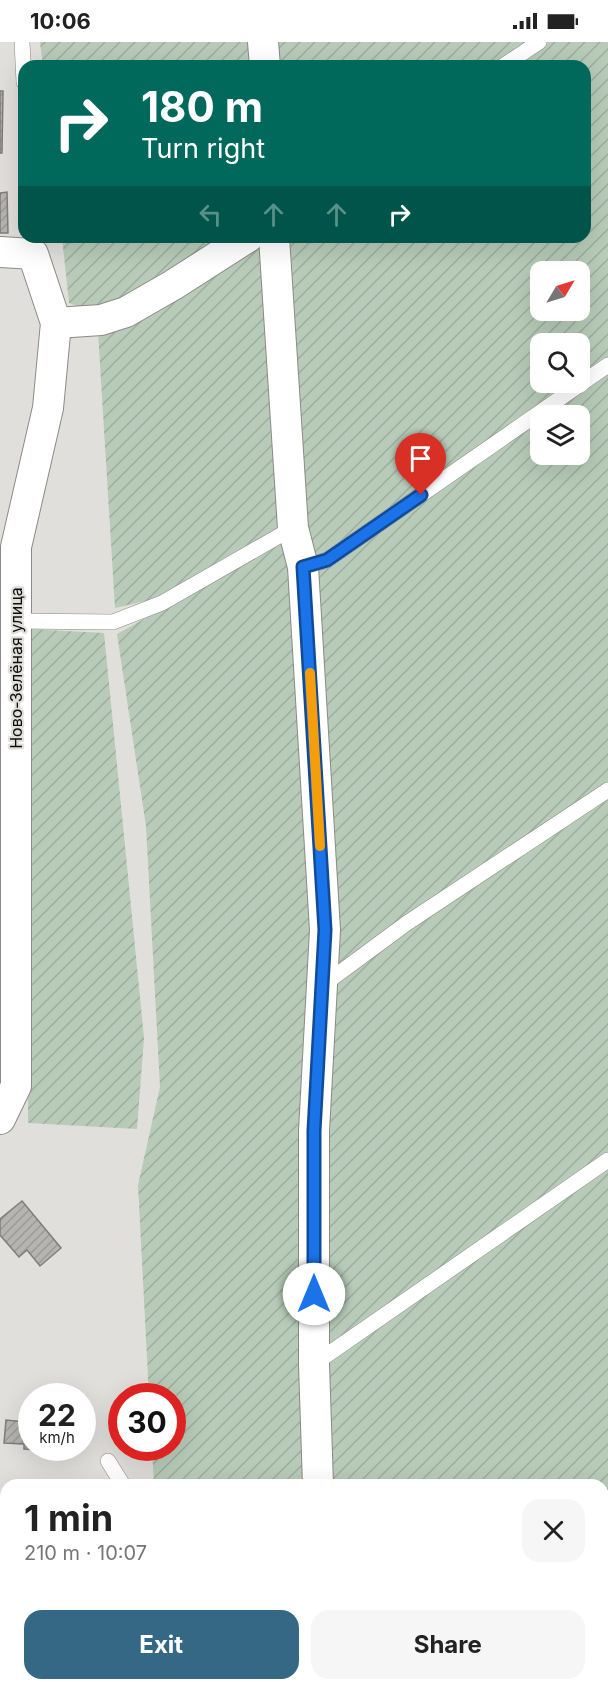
<!DOCTYPE html>
<html lang="en">
<head>
<meta charset="utf-8">
<style>
	:root { --surface:#fff; --page:#f6f6f6; --text:#222; --muted:#767676; --accent:#346885 }
	body { margin:0; font-family:Inter,sans-serif; background:var(--page); color:var(--text); height:100vh; display:flex; flex-direction:column; font-size:22px; white-space:nowrap }
	* { box-sizing:border-box; margin:0 }
	p { font-size:20px; color:var(--muted) }
	.icon { flex:none; width:33px; height:33px; fill:none; stroke:currentColor; stroke-width:2; stroke-linecap:round; stroke-linejoin:round }
	.map { position:relative; flex:1; overflow:hidden }
	.sheet { position:absolute; left:0px; top:1437px; width:609px; height:212px; display:flex; flex-direction:column; background:var(--surface); border-radius:18px 18px 0 0; box-shadow:0 6px 24px #0002 }
	.sheet>* { flex:none }
	.top-card { position:absolute; left:18px; top:18px; width:573px; height:183px; border-radius:18px; box-shadow:0 6px 24px #0002; background:#00695c; color:#fff; overflow:hidden }
	.needle { width:39px; rotate:52deg }
	.fabs { position:absolute; left:530px; top:219px; display:grid; gap:12px }
	.fabs a { display:grid; place-items:center; width:60px; height:60px; border-radius:12px; background:var(--surface); box-shadow:0 6px 24px #0002; font-size:30px }
	.speed { position:absolute; left:18px; top:1341px; display:flex; gap:12px; font-size:30px; font-weight:700; text-align:center }
	.speed>* { display:grid; place-content:center; width:78px; height:78px; border-radius:50%; background:var(--surface); box-shadow:0 6px 24px #0002; line-height:1 }
	.speed small { font-size:15px; font-weight:400 }
	.speed .limit { border:9px solid #d22; background:#fff; color:#111 }
	.pin { position:absolute; display:grid; place-items:center; width:51px; height:51px; color:#fff; margin:-62px -26px; border-radius:50% 50% 50% 0; rotate:-45deg; box-shadow:0 0 6px #0007 }
	.pin .icon { rotate:45deg }
	.me { position:absolute; width:66px; margin:-33px; rotate:0deg; stroke-linejoin:round; filter:drop-shadow(0 0 4px #0008) }
	.turn { display:flex; align-items:center; gap:21px; height:126px; padding:0 24px; font-size:27px }
	.turn .icon { width:78px; height:78px; stroke-width:2.5 }
	.turn b { display:block; font-size:42px; line-height:51px }
	.lanes { display:flex; align-items:center; height:57px; padding:0 24px; background:#0003; justify-content:center; gap:30px; direction:ltr }
	.lanes .off { opacity:.35 }
	.round { display:grid; place-items:center; flex:none; width:63px; height:63px; border-radius:18px; background:var(--page) }
	.summary { display:flex; align-items:center; justify-content:space-between; height:102px; padding:0 24px }
	h1 { font-size:36px; font-weight:700; line-height:45px }
	.primary-button { display:flex; gap:12px; margin-top:auto; padding:12px 24px }
	.primary-button a { flex:1; height:69px; border-radius:18px; background:var(--accent); color:#fff; font-size:24px; font-weight:700; line-height:69px; text-align:center }
	.primary-button a+a { background:var(--page); color:var(--text) }
	.status { display:flex; justify-content:space-between; align-items:center; height:42px; padding:0 30px; background:var(--surface); direction:ltr }
	.status svg { height:16px; fill:currentColor }
	.map>svg:first-child { display:block }
	.garden { fill:url(#garden-furrows); fill-rule:evenodd }
	.building { fill:url(#building-hatch); stroke:#807e7b; stroke-width:1.5 }
	.lines { fill:none; stroke-linecap:round; stroke-linejoin:round }
	.lane-casing { stroke:#8c8a86; stroke-width:16 }
	.street-casing { stroke:#8c8a86; stroke-width:32 }
	.lane { stroke:#fff; stroke-width:15 }
	.street { stroke:#fff; stroke-width:30 }
	.route-casing { stroke:#114b97; stroke-width:15 }
	.route { stroke:#1a73e8; stroke-width:10 }
	.slow { stroke:#f59e0b; stroke-width:10 }
	.labels { text-anchor:middle; stroke-width:4.5; stroke-linejoin:round; paint-order:stroke }
	.street-label { font-size:16px; fill:#0d0d0b; stroke:#e1dfdb }
</style>
</head>
<body>
<div class="status"><b>10:06</b><svg viewBox="0 0 49 12"><path d="M0 12V9h3v3zM5 12V6h3v6zM10 12V3h3v9zM15 12V0h3v12zM26 1h20v11H26zM47 4h2v5h-2z"/></svg></div>
<div class="map">
<svg width="608" height="1648" viewBox="0 0 608 1648">
	<defs>
		<pattern id="garden-furrows" width="10" height="10" patternUnits="userSpaceOnUse" patternTransform="scale(1.5)"><rect width="10" height="10" fill="#b7cbb8"/><path d="M-1 1l2-2M0 10L10 0M9 11l2-2" fill="none" stroke="#9cad9d"/></pattern>
		<pattern id="building-hatch" width="6" height="6" patternUnits="userSpaceOnUse" patternTransform="scale(1.5)"><rect width="6" height="6" fill="#b6b4b0"/><path d="M-1 1l2-2M0 6l6-6M5 7l2-2" fill="none" stroke="#9b9a96"/></pattern>
	</defs>
	<rect width="100%" height="100%" fill="#e1dfdb"/>
	<!-- garden -->
	<g class="garden">
		<path d="M 40,0 L 254,0 L 255,24 L 43,24 Z"/>
		<path d="M 278,0 L 608,0 L 608,1648 L 334,1648 L 333,1642 L 603,1642 L 603,1443 L 324,1443 L 319,1321 L 333,940 L 290,195 L 585,195 L 585,24 L 280,24 ZM 540,230 L 579,230 L 579,268 L 540,268 ZM 540,302 L 579,302 L 579,340 L 540,340 ZM 540,374 L 579,374 L 579,412 L 540,412 Z"/>
		<path d="M 62,195 L 235,195 L 98,272 L 69,261 Z"/>
		<path d="M 267,200 L 289,480 L 154,557 L 115,566 L 98,290 L 253,202 Z"/>
		<path d="M 292,494 L 316,892 L 309,1443 L 154,1443 L 152,1406 L 172,1406 L 172,1354 L 149,1354 L 138,1143 L 160,1045 L 146,784 L 117,592 Z"/>
		<path d="M 28,587 L 104,591 L 144,996 L 137,1087 L 28,1081 Z"/>
		<rect x="152" y="1642" width="165" height="6"/>
	</g>
	<!-- building -->
	<g class="building">
		<path d="M 0,49 L 3,49 L 2,111 L 0,111 Z"/>
		<path d="M 7,150 L 8,191 L 0,191 L 0,151 Z"/>
		<path d="M 22,1159 L 61,1206 L 40,1224 L 27,1208 L 19,1215 L 0,1193 L 0,1177 Z"/>
		<path d="M 27,1369 L 32,1369 L 32,1406 L 53,1406 L 53,1409 L 24,1407 L 24,1402 L 4,1401 L 6,1378 L 26,1380 Z"/>
		<path d="M 0,1460 L 6,1460 L 6,1487 L 0,1486 Z"/>
	</g>
	<g class="lines">
		<defs>
			<g id="lane">
				<path d="M 22,0 L 24,40"/>
				<path d="M 503,24 L 539,0"/>
				<path d="M 303,525 L 327,518 L 608,323"/>
				<path d="M 16,579 L 113,580 L 162,561 L 293,486"/>
				<path d="M 323,943 L 407,881 L 608,748"/>
				<path d="M 314,1322 L 608,1118"/>
				<path d="M 108,1419 L 123,1443"/>
				<path d="M 603,1562 L 608,1558"/>
				<path d="M 132,1648 L 132,1642"/>
				<path d="M 486,1648 L 493,1642"/>
			</g>
			<g id="street">
				<path d="M 263,0 L 265,24"/>
				<path d="M 274,195 L 293,486 L 303,525 L 325,888 L 314,1089 L 314,1322 L 318,1443"/>
				<path d="M 0,210 L 33,212 L 56,281 L 48,366 L 16,505 L 16,1044 L 0,1077"/>
				<path d="M 56,281 L 101,278 L 126,270 L 173,243 L 248,195"/>
				<path d="M 323,1642 L 324,1648"/>
			</g>
		</defs>
		<!-- lane casing -->
		<use href="#lane" class="lane-casing"/>
		<!-- street casing -->
		<use href="#street" class="street-casing"/>
		<!-- lane -->
		<use href="#lane" class="lane"/>
		<!-- street -->
		<use href="#street" class="street"/>
	</g>
	<g class="lines">
		<defs>
			<path id="route" d="M 314,1252 L 314,1089 L 325,888 L 303,525 L 327,518 L 421,453"/>
		</defs>
		<!-- route casing -->
		<use href="#route" class="route-casing"/>
		<!-- route -->
		<use href="#route" class="route"/>
		<!-- slow -->
		<path class="slow" d="M 310,631 L 320,804"/>
	</g>
	<g class="labels">
		<!-- street labels -->
		<g class="street-label">
			<text transform="translate(16 626) rotate(-90)" y="6">Ново-Зелёная улица</text>
		</g>
	</g>
</svg>
<div class="fabs">
<a><svg class="needle" viewBox="-14 -14 28 28"><path d="M0-13l5 13h-10z" fill="#e53935"/><path d="M0 13l5-13h-10z" fill="#767676"/></svg></a>
<a><svg class="icon" aria-label="search" viewBox="0 0 24 24"><circle cx="10" cy="10" r="6"/><path d="M15 15l6 6"/></svg></a>
<a><svg class="icon" aria-label="layers" viewBox="0 0 24 24"><path d="M12 4l9 5-9 5-9-5zM3 14l9 5 9-5"/></svg></a>
</div>
<div class="speed"><div>22<small>km/h</small></div><div class="limit">30</div></div>
<div class="pin" style="left:421px;top:453px;background:#d93025"><svg class="icon" aria-label="arrive" viewBox="0 0 24 24"><path d="M6 21V4h12l-3 4 3 4H6"/></svg></div>
<svg class="me" style="left:314px;top:1252px" viewBox="-20 -20 40 40"><circle r="19" fill="#fff"/><path d="M0-13L10 11 0 6-10 11z" fill="#1a73e8"/></svg>
<div class="top-card">
<div class="turn"><svg class="icon" aria-label="right" viewBox="0 0 24 24"><path d="M7 20v-9h11M14 6l5 5-5 5"/></svg><div><b>180 m</b>Turn right</div></div>
<div class="lanes"><svg class="icon off" aria-label="left" viewBox="0 0 24 24"><path d="M17 20v-9H6M10 6l-5 5 5 5"/></svg><svg class="icon off" aria-label="ahead" viewBox="0 0 24 24"><path d="M12 20V5M6 11l6-6 6 6"/></svg><svg class="icon off" aria-label="ahead" viewBox="0 0 24 24"><path d="M12 20V5M6 11l6-6 6 6"/></svg><svg class="icon" aria-label="right" viewBox="0 0 24 24"><path d="M7 20v-9h11M14 6l5 5-5 5"/></svg></div>
</div>
<section class="sheet">
<div class="summary"><div><h1>1 min</h1><p>210 m · 10:07</p></div><a class="round"><svg class="icon" aria-label="close" viewBox="0 0 24 24"><path d="M6 6l12 12M18 6L6 18"/></svg></a></div>
<div class="primary-button"><a>Exit</a><a>Share</a></div>
</section>
</div>
</body>
</html>
